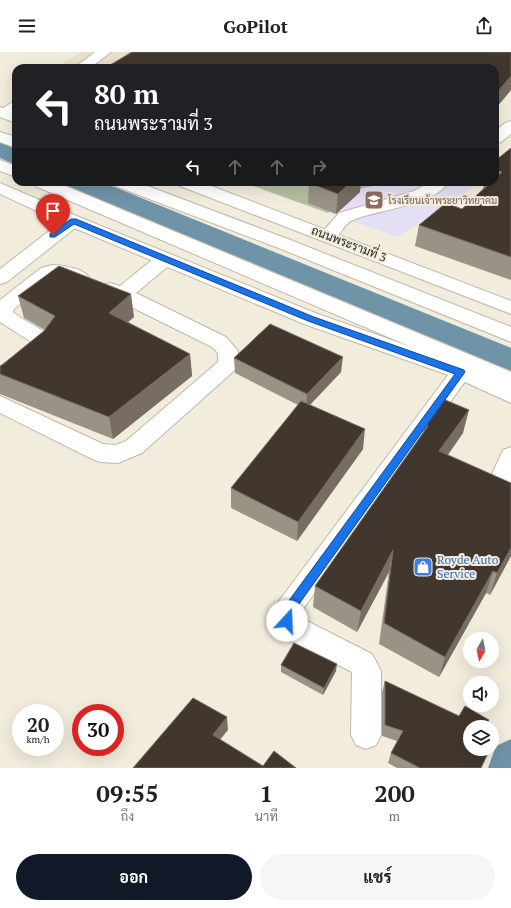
<!DOCTYPE html>
<html lang="th">
<head>
<meta charset="utf-8">
<style>
	:root { --surface:#fff; --page:#f6f6f6; --text:#202124; --muted:#757577; --accent:#111827 }
	body { margin:0; font-family:"PT Serif",Sarabun,serif; background:var(--page); color:var(--text); height:100vh; display:flex; flex-direction:column; font-size:15px; white-space:nowrap }
	* { box-sizing:border-box; margin:0 }
	p { font-size:13px; color:var(--muted) }
	.icon { flex:none; width:22px; height:22px; fill:none; stroke:currentColor; stroke-width:2; stroke-linecap:round; stroke-linejoin:round }
	.map { position:relative; height:716px; overflow:hidden }
	.drawer { display:flex; flex-direction:column; background:var(--surface); flex:1 }
	.drawer>* { flex:none }
	.guide { position:absolute; left:12px; top:12px; width:487px; height:122px; border-radius:12px; box-shadow:0 4px 16px #0002; background:#202124; color:#fff; overflow:hidden }
	.needle { width:26px; rotate:189deg }
	.fabs { position:absolute; left:463px; top:580px; display:grid; gap:8px }
	.fabs a { display:grid; place-items:center; width:36px; height:36px; border-radius:50%; background:var(--surface); box-shadow:0 4px 16px #0002; font-size:20px }
	.speed { position:absolute; left:12px; top:652px; display:flex; gap:8px; font-size:20px; font-weight:700; text-align:center }
	.speed>* { display:grid; place-content:center; width:52px; height:52px; border-radius:50%; background:var(--surface); box-shadow:0 4px 16px #0002; line-height:1 }
	.speed small { font-size:10px; font-weight:400 }
	.speed .limit { border:6px solid #d22; background:#fff; color:#111 }
	.pin { position:absolute; display:grid; place-items:center; width:34px; height:34px; color:#fff; margin:-41px -17px; border-radius:50% 50% 50% 0; rotate:-45deg; box-shadow:0 0 4px #0007 }
	.pin .icon { rotate:45deg }
	.me { position:absolute; width:44px; margin:-22px; rotate:20deg; stroke-linejoin:round; filter:drop-shadow(0 0 3px #0008) }
	.turn { display:flex; align-items:center; gap:14px; height:84px; padding:0 16px; font-size:18px }
	.turn .icon { width:52px; height:52px; stroke-width:2.5 }
	.turn b { display:block; font-size:28px; line-height:34px }
	.lanes { display:flex; align-items:center; height:38px; padding:0 16px; background:#0003; justify-content:center; gap:20px; direction:ltr }
	.lanes .off { opacity:.35 }
	.eta { display:flex; justify-content:space-evenly; align-items:center; height:68px; text-align:center }
	.eta b { font-size:24px; font-weight:700; line-height:28px }
	.button { display:flex; gap:8px; margin-top:auto; padding:8px 16px }
	.button a { flex:1; height:46px; border-radius:24px; background:var(--accent); color:#fff; font-size:16px; font-weight:700; line-height:46px; text-align:center }
	.button a+a { background:var(--page); color:var(--text) }
	header { display:flex; justify-content:space-between; align-items:center; height:52px; padding:0 16px; background:var(--surface); font-size:18px; font-weight:700 }
	.map>svg:first-child { display:block }
	.built { fill:#e8e0c9 }
	.education { fill:#e4dff4 }
	.green { fill:#b3bfa1 }
	.water { fill:#6f94a7 }
	.lines { fill:none; stroke-linecap:round; stroke-linejoin:round }
	.canal { fill:#6f94a7; fill-rule:evenodd }
	.minor-casing { stroke:#bfb9aa; stroke-width:2 }
	.major-casing { stroke:#bfb9aa; stroke-width:2 }
	.minor { fill:#fff; fill-rule:evenodd }
	.major { fill:#fff; fill-rule:evenodd }
	.wall { fill:#9a9285 }
	.shaded-wall { fill:#776d62 }
	.building { fill:#42372e; stroke:#776d62 }
	.route { fill:#1a73e8; stroke:#114b97 }
	.labels { text-anchor:middle; stroke-width:4; stroke-linejoin:round; paint-order:stroke }
	.far-education-label { font-size:10px; fill:#785e54; stroke:#f2ecdc; text-anchor:start }
	.street-label { font-size:12px; fill:#292721; stroke:#f2ecdc }
	.shop-label { font-size:12px; fill:#366cbe; stroke:#f2ecdc; text-anchor:start }
</style>
</head>
<body>
<header><svg class="icon" aria-label="menu" viewBox="0 0 24 24"><path d="M4 6h16M4 12h16M4 18h16"/></svg>GoPilot<svg class="icon" aria-label="share" viewBox="0 0 24 24"><path d="M12 15V3M7 8l5-5 5 5M5 13v7h14v-7"/></svg></header>
<div class="map">
<svg width="511" height="716" viewBox="0 0 511 716">
	<rect width="100%" height="100%" fill="#f2ecdc"/>
	<!-- built -->
	<path class="built" d="M 81,0 L 306,0 L 282,16 L 55,16 Z"/>
	<!-- education -->
	<path class="education" d="M 242,130 L 481,130 L 397,185 Z"/>
	<!-- green -->
	<path class="green" d="M 242,130 L 392,130 L 354,138 L 328,161 Z"/>
	<!-- water -->
	<g class="water">
		<path d="M 0,91 L 16,96 L 16,113 L 0,106 Z"/>
		<path d="M 58,130 L 102,130 L 511,296 L 511,319 Z"/>
	</g>
	<g class="lines">
		<!-- canal -->
		<path class="canal" d="M 511,687 L 511,716 L 488,716 L 496,694 Z"/>
		<defs>
			<g id="minor">
				<path d="M 95,0 L 111,0 L 90,16 L 74,16 Z"/>
				<path d="M 16,49 L 16,61 C 10,65 7,67 0,65 L 0,58 L 11,51 Z"/>
				<path d="M 511,69 L 511,82 L 501,90 L 495,92 L 495,79 L 505,71 Z"/>
				<path d="M 0,80 L 16,85 L 16,96 L 0,90 Z"/>
				<path d="M 0,108 L 16,114 L 16,125 L 0,119 Z"/>
				<path d="M 33,130 L 56,130 L 511,320 L 511,337 L 471,321 L 301,560 L 301,565 L 305,568 L 372,602 L 381,619 L 381,683 L 376,693 L 366,697 L 356,693 L 351,683 L 352,620 L 285,586 C 273,573 271,565 279,549 L 454,315 L 456,314 L 35,134 Z"/>
				<path d="M 113,130 L 137,130 L 288,187 L 511,275 L 511,290 L 276,195 L 115,134 Z"/>
				<path d="M 430,130 L 449,130 C 433,154 379,157 353,168 C 339,174 341,193 322,188 L 319,184 L 339,161 L 414,139 Z"/>
				<path d="M 73,164 L 79,165 L 82,169 L 79,173 L 7,230 L 0,232 L 0,217 L 67,165 Z"/>
				<path d="M 165,201 L 172,203 L 174,207 L 172,211 L 136,241 L 226,285 L 238,299 L 239,312 L 236,317 L 142,401 L 118,411 L 100,410 L 92,407 L 0,361 L 0,344 L 103,392 L 116,393 L 126,389 L 218,310 L 218,301 L 212,295 L 103,241 L 100,237 L 103,233 L 110,231 L 120,234 L 158,203 Z"/>
				<path d="M 52,213 C 63,213 82,216 89,225 L 86,229 C 74,232 65,225 54,225 L 14,257 L 13,260 L 21,266 L 52,284 L 55,289 L 48,300 L 8,334 L 0,337 L 0,317 L 33,291 L 0,270 L 0,248 L 41,216 Z"/>
				<path d="M 511,395 L 511,433 L 508,438 L 500,440 L 492,438 L 488,431 L 503,398 Z"/>
			</g>
			<g id="major">
				<path d="M 0,55 L 16,61 L 16,71 L 0,65 Z"/>
				<path d="M 178,130 L 201,130 L 511,249 L 511,262 L 180,134 Z"/>
				<path d="M 0,131 L 79,165 L 318,262 L 468,315 L 511,334 L 511,351 L 454,325 L 304,272 L 67,173 L 0,142 Z"/>
			</g>
		</defs>
		<!-- minor casing -->
		<use href="#minor" class="minor-casing"/>
		<!-- major casing -->
		<use href="#major" class="major-casing"/>
		<!-- minor -->
		<use href="#minor" class="minor"/>
		<!-- major -->
		<use href="#major" class="major"/>
	</g>
	<!-- wall -->
	<g class="wall">
		<path d="M 511,0 L 511,38 L 495,57 L 495,16 L 105,16 Z"/>
		<path d="M 511,96 L 511,228 L 415,194 L 419,173 L 462,157 L 484,137 L 483,136 L 484,130 L 495,130 L 495,109 Z"/>
		<path d="M 309,131 L 360,140 L 336,162 L 308,151 Z"/>
		<path d="M 18,244 L 134,265 L 128,270 L 190,302 L 192,324 L 113,387 L 0,342 L 0,314 L 2,313 L 45,278 L 24,266 Z"/>
		<path d="M 234,306 L 341,320 L 310,353 L 363,397 L 297,489 L 231,456 L 231,436 L 298,353 L 235,321 Z"/>
		<path d="M 425,372 L 463,381 L 448,403 L 511,504 L 490,543 L 486,541 L 439,625 L 379,592 L 389,520 L 357,580 L 313,555 L 315,534 L 423,382 Z"/>
		<path d="M 281,613 L 336,619 L 323,643 L 281,620 Z"/>
		<path d="M 385,629 L 470,675 L 481,716 L 397,716 L 388,711 L 391,701 L 397,689 L 382,684 L 382,640 Z"/>
	</g>
	<!-- shaded-wall -->
	<g class="shaded-wall">
		<path d="M 511,24 L 511,38 L 495,57 L 495,43 Z"/>
		<path d="M 351,130 L 361,130 L 360,140 L 336,162 L 338,142 Z"/>
		<path d="M 131,242 L 134,265 L 113,283 L 109,261 Z"/>
		<path d="M 190,302 L 192,324 L 113,387 L 109,365 Z"/>
		<path d="M 343,305 L 341,320 L 306,357 L 307,342 Z"/>
		<path d="M 469,358 L 463,381 L 434,422 L 439,399 Z"/>
		<path d="M 365,377 L 363,397 L 297,489 L 298,470 Z"/>
		<path d="M 511,496 L 511,504 L 490,543 L 497,521 Z"/>
		<path d="M 393,498 L 389,520 L 357,580 L 361,559 Z"/>
		<path d="M 493,519 L 486,541 L 439,625 L 445,605 Z"/>
		<path d="M 337,612 L 336,619 L 323,643 L 324,636 Z"/>
		<path d="M 227,665 L 228,678 L 214,695 L 213,683 Z"/>
	</g>
	<!-- building -->
	<g class="building">
		<path d="M 132,0 L 511,0 L 511,24 L 495,43 L 495,16 L 399,16 L 356,15 L 355,16 L 105,16 Z"/>
		<path d="M 511,96 L 511,205 L 419,173 L 446,151 L 462,157 L 491,130 L 495,130 L 495,126 L 502,120 L 495,118 L 495,109 Z"/>
		<path d="M 310,130 L 351,130 L 338,142 L 309,131 Z"/>
		<path d="M 59,214 L 131,242 L 109,261 L 190,302 L 109,365 L 0,322 L 0,314 L 2,313 L 44,279 L 55,264 L 18,244 Z"/>
		<path d="M 270,272 L 343,305 L 307,342 L 234,306 Z"/>
		<path d="M 443,347 L 469,358 L 439,399 L 511,431 L 511,496 L 497,521 L 493,519 L 445,605 L 384,571 L 393,498 L 361,559 L 315,534 L 428,374 L 425,372 Z"/>
		<path d="M 301,349 L 365,377 L 298,470 L 231,436 Z"/>
		<path d="M 294,591 L 337,612 L 324,636 L 281,613 Z"/>
		<path d="M 385,629 L 459,664 L 465,654 L 489,668 L 485,675 L 470,675 L 470,697 L 484,697 L 489,699 L 481,716 L 420,716 L 391,701 L 403,679 L 385,673 Z"/>
		<path d="M 193,646 L 227,665 L 213,683 L 263,714 L 274,699 L 296,716 L 133,716 Z"/>
	</g>
	<!-- route -->
	<path class="route" d="M 71,167 L 76,167 L 314,265 L 464,318 L 465,320 L 294,559 L 291,573 L 287,574 L 283,573 L 281,569 L 285,554 L 455,322 L 308,269 L 74,172 L 55,185 L 50,185 L 50,182 Z"/>
	<!-- icons -->
	<defs>
		<symbol id="school-square" viewBox="-11 -11 22 22"><rect x="-9" y="-9" width="18" height="18" rx="4" fill="#8d6e63" stroke="#f2ecdc"/><path d="M0-5L7-2L0 1L-7-2ZM-4 1L0 2.5L4 1V4Q0 6-4 4Z" fill="#fff"/></symbol>
		<symbol id="shop-square" viewBox="-11 -11 22 22"><rect x="-9" y="-9" width="18" height="18" rx="4" fill="#3f7fe0" stroke="#f2ecdc"/><path d="M-5-2.5h2.3a2.7 3.5 0 0 1 5.4 0H5L5.5 6h-11ZM-1.5-2.5h3a1.5 2.3 0 0 0-3 0Z" fill="#fff"/></symbol>
	</defs>
	<g fill-rule="evenodd">
		<use href="#school-square" x="363" y="137" width="22" height="22"/>
		<use href="#shop-square" x="412" y="504" width="22" height="22"/>
	</g>
	<g class="labels">
		<!-- far-education labels -->
		<g class="far-education-label">
			<text x="388" y="152">โรงเรียนเจ้าพระยาวิทยาคม</text>
		</g>
		<!-- street labels -->
		<g class="street-label">
			<text transform="translate(349 192) rotate(21)" y="4">ถนนพระรามที่ 3</text>
		</g>
		<!-- shop labels -->
		<g class="shop-label">
			<text x="437" y="512">Royde Auto<tspan x="437" dy="14">Service</tspan></text>
		</g>
	</g>
</svg>
<div class="fabs">
<a><svg class="needle" viewBox="-14 -14 28 28"><path d="M0-13l5 13h-10z" fill="#e53935"/><path d="M0 13l5-13h-10z" fill="#757577"/></svg></a>
<a><svg class="icon" aria-label="sound" viewBox="0 0 24 24"><path d="M4 9h4l5-4v14l-5-4H4zM17 9q2 3 0 6"/></svg></a>
<a><svg class="icon" aria-label="layers" viewBox="0 0 24 24"><path d="M12 4l9 5-9 5-9-5zM3 14l9 5 9-5"/></svg></a>
</div>
<div class="speed"><div>20<small>km/h</small></div><div class="limit">30</div></div>
<div class="pin" style="left:53px;top:183px;background:#d93025"><svg class="icon" aria-label="arrive" viewBox="0 0 24 24"><path d="M6 21V4h12l-3 4 3 4H6"/></svg></div>
<svg class="me" style="left:287px;top:569px" viewBox="-20 -20 40 40"><circle r="19" fill="#fff"/><path d="M0-13L10 11 0 6-10 11z" fill="#1a73e8"/></svg>
<div class="guide">
<div class="turn"><svg class="icon" aria-label="left" viewBox="0 0 24 24"><path d="M17 20v-9H6M10 6l-5 5 5 5"/></svg><div><b>80 m</b>ถนนพระรามที่ 3</div></div>
<div class="lanes"><svg class="icon" aria-label="left" viewBox="0 0 24 24"><path d="M17 20v-9H6M10 6l-5 5 5 5"/></svg><svg class="icon off" aria-label="ahead" viewBox="0 0 24 24"><path d="M12 20V5M6 11l6-6 6 6"/></svg><svg class="icon off" aria-label="ahead" viewBox="0 0 24 24"><path d="M12 20V5M6 11l6-6 6 6"/></svg><svg class="icon off" aria-label="right" viewBox="0 0 24 24"><path d="M7 20v-9h11M14 6l5 5-5 5"/></svg></div>
</div>
</div>
<section class="drawer">
<div class="eta">
<div><b>09:55</b><p>ถึง</p></div>
<div><b>1</b><p>นาที</p></div>
<div><b>200</b><p>m</p></div>
</div>
<div class="button"><a>ออก</a><a>แชร์</a></div>
</section>
</body>
</html>
